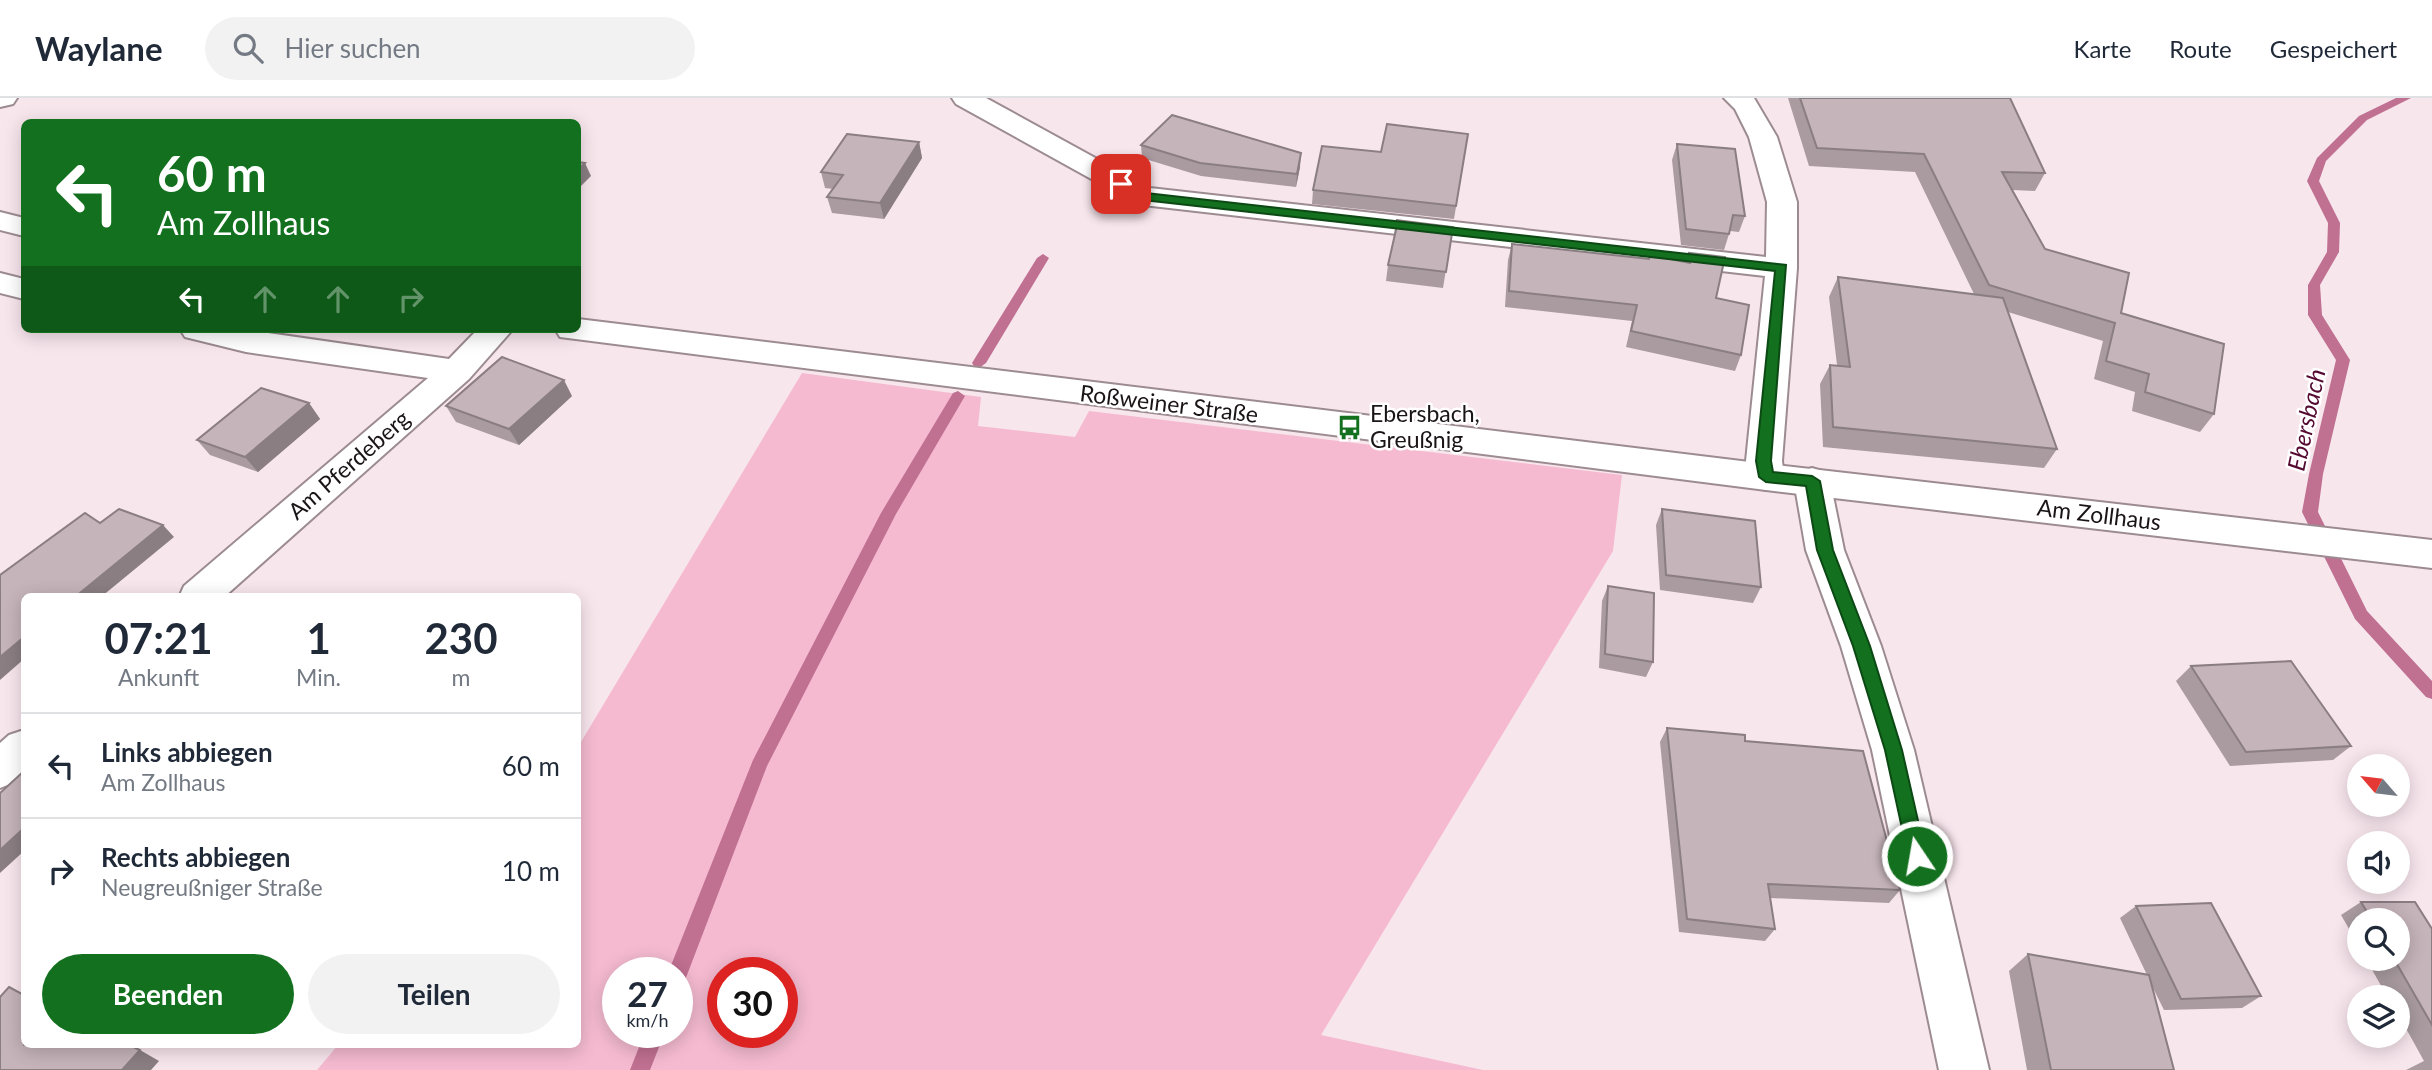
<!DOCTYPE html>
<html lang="de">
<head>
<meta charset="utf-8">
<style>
	:root { --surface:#fff; --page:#f2f2f3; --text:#1f2937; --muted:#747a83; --line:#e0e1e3; --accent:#12701e }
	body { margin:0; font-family:Lato,sans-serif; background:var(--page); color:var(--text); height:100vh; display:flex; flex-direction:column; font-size:26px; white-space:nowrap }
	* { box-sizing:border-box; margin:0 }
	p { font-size:23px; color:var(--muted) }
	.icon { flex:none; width:38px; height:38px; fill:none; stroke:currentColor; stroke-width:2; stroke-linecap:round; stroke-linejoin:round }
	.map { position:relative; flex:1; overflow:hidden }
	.side { position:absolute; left:21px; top:495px; width:560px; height:455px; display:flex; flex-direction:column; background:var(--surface); border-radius:10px; box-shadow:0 4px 18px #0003 }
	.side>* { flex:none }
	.hud { position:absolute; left:21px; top:21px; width:560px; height:214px; border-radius:10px; box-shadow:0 4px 18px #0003; background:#12701e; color:#fff; overflow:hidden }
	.needle { width:46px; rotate:298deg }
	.fabs { position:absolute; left:2347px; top:656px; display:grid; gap:14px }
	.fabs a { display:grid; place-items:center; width:63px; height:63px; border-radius:50%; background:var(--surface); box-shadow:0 4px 18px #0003; font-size:35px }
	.speed { position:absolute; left:602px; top:859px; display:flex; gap:14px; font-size:35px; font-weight:700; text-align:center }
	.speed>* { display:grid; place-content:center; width:91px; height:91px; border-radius:50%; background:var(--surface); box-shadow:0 4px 18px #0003; line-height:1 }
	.speed small { font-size:18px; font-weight:400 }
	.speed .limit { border:10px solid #d22; background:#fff; color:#111 }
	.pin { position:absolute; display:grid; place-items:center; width:60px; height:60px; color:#fff; margin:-30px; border-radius:14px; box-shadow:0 4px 10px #0006 }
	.me { position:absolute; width:77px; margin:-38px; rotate:348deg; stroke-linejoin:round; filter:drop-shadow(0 0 5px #0008) }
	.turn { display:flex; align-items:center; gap:24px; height:147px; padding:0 21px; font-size:32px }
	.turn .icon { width:91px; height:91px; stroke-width:2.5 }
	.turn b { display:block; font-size:49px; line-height:60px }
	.lanes { display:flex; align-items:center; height:66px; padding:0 21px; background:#0003; justify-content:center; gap:35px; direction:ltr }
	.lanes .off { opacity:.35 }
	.eta { display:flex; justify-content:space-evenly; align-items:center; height:119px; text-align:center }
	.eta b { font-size:42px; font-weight:700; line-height:49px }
	.primary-button { display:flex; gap:14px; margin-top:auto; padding:14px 21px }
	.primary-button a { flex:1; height:80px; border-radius:42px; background:var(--accent); color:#fff; font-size:28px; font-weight:700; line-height:80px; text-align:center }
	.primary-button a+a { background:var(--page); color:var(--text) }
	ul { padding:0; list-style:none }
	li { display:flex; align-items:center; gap:21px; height:105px; padding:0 21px; border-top:2px solid var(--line) }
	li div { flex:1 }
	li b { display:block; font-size:26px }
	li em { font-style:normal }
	header { display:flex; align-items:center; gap:42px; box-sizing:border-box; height:98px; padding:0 35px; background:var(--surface); border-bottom:2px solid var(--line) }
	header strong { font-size:33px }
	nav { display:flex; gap:38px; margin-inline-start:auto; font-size:24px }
	.search { width:490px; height:63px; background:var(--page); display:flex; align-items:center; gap:18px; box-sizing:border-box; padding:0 24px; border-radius:38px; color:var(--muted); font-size:26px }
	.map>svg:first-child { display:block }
	.green { fill:#f5bad0; fill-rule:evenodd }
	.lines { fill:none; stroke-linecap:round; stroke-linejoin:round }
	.stream { fill:#c07091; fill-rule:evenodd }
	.street-casing { stroke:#9c8c91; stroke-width:4 }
	.secondary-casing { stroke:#9c8c91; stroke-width:4 }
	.street { fill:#fff; fill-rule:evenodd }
	.secondary { fill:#fff; fill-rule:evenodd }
	.wall { fill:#a99ba0 }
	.shaded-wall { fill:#8a7e82 }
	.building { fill:#c5b4ba; stroke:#8a7e82; stroke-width:2 }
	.route { fill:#12701e; stroke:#0c4914; stroke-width:2 }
	.labels { text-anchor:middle; stroke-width:5; stroke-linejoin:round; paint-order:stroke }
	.street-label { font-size:23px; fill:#1a1416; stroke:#fff }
	.poi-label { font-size:23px; fill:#1a1416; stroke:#fff; text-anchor:start }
	.water-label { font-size:24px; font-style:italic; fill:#540931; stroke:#fff }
</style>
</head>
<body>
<header>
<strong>Waylane</strong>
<div class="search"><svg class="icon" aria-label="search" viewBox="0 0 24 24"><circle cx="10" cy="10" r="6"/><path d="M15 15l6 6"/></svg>Hier suchen</div>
<nav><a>Karte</a><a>Route</a><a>Gespeichert</a></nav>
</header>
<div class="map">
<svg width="2432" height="972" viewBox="0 0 2432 972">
	<rect width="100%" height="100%" fill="#f8e6ed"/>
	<!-- green -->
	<path class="green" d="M 802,275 L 981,299 L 978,328 L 1075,339 L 1089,313 L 1622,377 L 1613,453 L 1321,937 L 1483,972 L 317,972 L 338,947 L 578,947 L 578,649 ZM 618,875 L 677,875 L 677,934 L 618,934 ZM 782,875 L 782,934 L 723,934 L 723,875 Z"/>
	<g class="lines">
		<!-- stream -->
		<g class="stream">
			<path d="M 2396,0 L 2411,0 L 2367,22 L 2326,63 L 2319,83 L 2340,125 L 2339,154 L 2320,187 L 2322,217 L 2350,262 L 2323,376 L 2318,414 L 2367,513 L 2432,583 L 2432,601 L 2426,599 L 2355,521 L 2302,414 L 2309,376 L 2336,262 L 2308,217 L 2308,187 L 2327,154 L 2328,125 L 2307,83 L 2317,60 L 2359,18 Z"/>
			<path d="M 1043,156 L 1049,160 L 986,265 L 979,270 L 974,268 L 972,265 L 1037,160 Z"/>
			<path d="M 958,293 L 965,298 L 896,416 L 767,668 L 687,877 L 684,884 L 677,886 L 677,875 L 668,875 L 753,662 L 881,415 L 953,295 Z"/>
			<path d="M 645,934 L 665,934 L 650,972 L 630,972 Z"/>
		</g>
		<defs>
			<g id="street">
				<path d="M 0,0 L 17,0 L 13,6 L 0,9 Z"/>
				<path d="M 952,0 L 986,0 L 1150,90 L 1766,159 L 1767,104 L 1749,39 L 1735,11 L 1724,0 L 1754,0 L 1777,39 L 1797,104 L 1797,170 L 1782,363 L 1784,379 L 1779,388 L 1766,392 L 1753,388 L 1748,379 L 1746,363 L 1765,178 L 1143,107 L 1133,104 L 956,6 Z"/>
				<path d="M 0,175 L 24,181 L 24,201 L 0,195 Z"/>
				<path d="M 180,231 L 241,231 L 449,261 L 478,231 L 513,231 L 469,281 L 224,499 L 179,499 L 184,488 L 428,280 L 246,254 L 185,239 Z"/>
				<path d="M 1812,370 L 1825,374 L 1830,383 L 1844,452 L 1881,548 L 1914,652 L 1989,972 L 1939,972 L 1872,652 L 1841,548 L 1806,452 L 1794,383 L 1799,374 Z"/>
				<path d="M 24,632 L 24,676 L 15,684 L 0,690 L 0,645 L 9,637 Z"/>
			</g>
			<g id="secondary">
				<path d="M 0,114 L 24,120 L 24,138 L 0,132 Z"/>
				<path d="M 578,221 L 1766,366 L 2432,442 L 2432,470 L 1766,392 L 560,239 L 555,231 L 578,231 Z"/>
			</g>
		</defs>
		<!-- street casing -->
		<use href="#street" class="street-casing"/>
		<!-- secondary casing -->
		<use href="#secondary" class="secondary-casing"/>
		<!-- street -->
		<use href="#street" class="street"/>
		<!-- secondary -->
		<use href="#secondary" class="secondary"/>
	</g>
	<!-- wall -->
	<g class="wall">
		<path d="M 1788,0 L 2010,0 L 2045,75 L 2035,93 L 2013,92 L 2045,151 L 2121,215 L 2214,316 L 2200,334 L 2132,313 L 2135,294 L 2094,281 L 2103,243 L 2008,214 L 2057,351 L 2044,370 L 1823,349 L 1820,286 L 1830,267 L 1837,267 L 1829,199 L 1838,179 L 1974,196 L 1915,74 L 1809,68 Z"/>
		<path d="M 1468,36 L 1454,121 L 1312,106 L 1313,92 L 1381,54 Z"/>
		<path d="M 919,44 L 922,60 L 884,121 L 832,115 L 827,99 L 833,91 L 825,90 L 821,74 Z"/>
		<path d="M 1677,46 L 1745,118 L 1739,134 L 1730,133 L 1724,152 L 1681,147 L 1672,62 Z"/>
		<path d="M 1141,47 L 1300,69 L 1296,89 L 1201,78 L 1142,60 Z"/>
		<path d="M 1396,122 L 1453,129 L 1443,190 L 1386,183 L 1388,167 L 1394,138 Z"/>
		<path d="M 1512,146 L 1686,164 L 1689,155 L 1716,200 L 1741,257 L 1735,273 L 1626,249 L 1632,223 L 1505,209 L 1508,162 Z"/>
		<path d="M 572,298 L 519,347 L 456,324 L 446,308 Z"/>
		<path d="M 309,305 L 320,321 L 258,374 L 210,357 L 197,342 Z"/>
		<path d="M 1662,411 L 1761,489 L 1753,505 L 1660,492 L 1656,427 Z"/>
		<path d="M 1608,488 L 1653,564 L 1646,579 L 1599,570 L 1602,503 Z"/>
		<path d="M 2191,568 L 2351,648 L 2333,662 L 2230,668 L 2176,583 Z"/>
		<path d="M 1667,630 L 1745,643 L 1900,792 L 1889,805 L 1770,800 L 1775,831 L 1765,843 L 1679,834 L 1660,644 Z"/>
		<path d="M 2361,804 L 2432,831 L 2432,972 L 2406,972 L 2424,963 L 2398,916 L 2398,900 L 2388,900 L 2366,861 L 2398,861 L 2398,822 L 2359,822 L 2359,848 L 2341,817 Z"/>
		<path d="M 2136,808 L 2261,898 L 2242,910 L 2164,912 L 2151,886 L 2174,972 L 2027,972 L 2009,873 L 2028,856 L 2147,877 L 2120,820 Z"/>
	</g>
	<!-- shaded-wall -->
	<g class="shaded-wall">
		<path d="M 919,44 L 922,60 L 884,121 L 880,105 Z"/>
		<path d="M 1301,55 L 1300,69 L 1296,89 L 1297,76 Z"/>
		<path d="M 585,65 L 591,78 L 578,91 L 578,72 Z"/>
		<path d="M 564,282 L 572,298 L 519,347 L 509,331 Z"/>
		<path d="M 309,305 L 320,321 L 258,374 L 245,359 Z"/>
		<path d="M 163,427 L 174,439 L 101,499 L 75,499 Z"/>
		<path d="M 24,539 L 24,561 L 0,582 L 0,559 Z"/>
		<path d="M 24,730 L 24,753 L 0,775 L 0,752 Z"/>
		<path d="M 140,952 L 159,963 L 151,972 L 122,972 Z"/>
	</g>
	<!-- building -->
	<g class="building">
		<path d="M 1800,0 L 2010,0 L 2045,75 L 2002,74 L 2045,151 L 2129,175 L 2121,215 L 2224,246 L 2214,316 L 2145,294 L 2149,276 L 2106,263 L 2115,225 L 1989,187 L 1924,56 L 1817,50 Z"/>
		<path d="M 1172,17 L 1301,55 L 1297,76 L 1200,65 L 1141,47 Z"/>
		<path d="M 1387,26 L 1468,36 L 1456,108 L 1313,92 L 1322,48 L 1381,54 Z"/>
		<path d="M 847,36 L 919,44 L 880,105 L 827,99 L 843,77 L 821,74 Z"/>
		<path d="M 1677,46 L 1735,51 L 1745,118 L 1733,117 L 1729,136 L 1686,131 Z"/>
		<path d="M 578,64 L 585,65 L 578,72 Z"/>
		<path d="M 1396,122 L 1453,129 L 1446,174 L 1388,167 L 1398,123 Z"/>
		<path d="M 1512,146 L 1649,161 L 1650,157 L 1690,165 L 1689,155 L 1725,159 L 1716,200 L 1749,207 L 1741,257 L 1631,233 L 1637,207 L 1509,193 Z"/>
		<path d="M 1838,179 L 2003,200 L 2057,351 L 1833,329 L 1830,267 L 1850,269 Z"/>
		<path d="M 502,259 L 564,282 L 509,331 L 446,308 Z"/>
		<path d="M 261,290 L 309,305 L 245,359 L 197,342 Z"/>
		<path d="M 119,411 L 163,427 L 75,499 L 24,499 L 24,539 L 0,559 L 0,477 L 85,415 L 100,425 Z"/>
		<path d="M 1662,411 L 1755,423 L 1761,489 L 1666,477 Z"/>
		<path d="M 1608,488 L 1654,495 L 1653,564 L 1605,556 Z"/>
		<path d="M 226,496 L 233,499 L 222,499 Z"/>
		<path d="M 2291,563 L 2351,648 L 2246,654 L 2191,568 Z"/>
		<path d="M 1667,630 L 1745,637 L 1745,643 L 1863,653 L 1900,792 L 1768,786 L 1775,831 L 1687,821 Z"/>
		<path d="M 24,673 L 24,730 L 0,752 L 0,695 Z"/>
		<path d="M 2361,804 L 2415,804 L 2432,831 L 2432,927 L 2394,861 L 2398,861 L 2398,822 L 2372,822 Z"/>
		<path d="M 2211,805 L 2261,898 L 2181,901 L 2136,808 Z"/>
		<path d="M 2028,856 L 2149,877 L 2174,972 L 2051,972 Z"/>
		<path d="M 9,889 L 24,897 L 24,947 L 129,947 L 140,952 L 122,972 L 0,972 L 0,899 Z"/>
	</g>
	<!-- route -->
	<path class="route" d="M 1121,82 L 1146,95 L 1786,167 L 1771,363 L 1773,374 L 1812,378 L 1820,383 L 1833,452 L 1870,548 L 1902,652 L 1926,758 L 1924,764 L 1917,767 L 1910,764 L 1908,758 L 1885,652 L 1853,548 L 1817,452 L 1806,388 L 1766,384 L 1759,379 L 1756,363 L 1775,173 L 1143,102 L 1117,89 L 1117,84 Z"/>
	<!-- icons -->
	<defs>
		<symbol id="bus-bare" viewBox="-9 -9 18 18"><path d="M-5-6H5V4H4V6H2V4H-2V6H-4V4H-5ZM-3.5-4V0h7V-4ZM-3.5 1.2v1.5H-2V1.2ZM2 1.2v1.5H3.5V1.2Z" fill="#12701e" stroke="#fff" stroke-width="2.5" paint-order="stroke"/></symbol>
	</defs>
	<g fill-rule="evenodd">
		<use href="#bus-bare" x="1332" y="312" width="35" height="35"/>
	</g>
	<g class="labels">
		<!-- street labels -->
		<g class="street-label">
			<text transform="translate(1169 306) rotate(7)" y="8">Roßweiner Straße</text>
			<text transform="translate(349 367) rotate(-41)" y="8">Am Pferdeberg</text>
			<text transform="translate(2099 417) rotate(7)" y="8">Am Zollhaus</text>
		</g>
		<!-- poi labels -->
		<g class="poi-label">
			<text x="1370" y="324">Ebersbach,<tspan x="1370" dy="26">Greußnig</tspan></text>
		</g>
		<!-- water labels -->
		<g class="water-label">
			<text transform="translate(2307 322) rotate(-78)" y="8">Ebersbach</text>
		</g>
	</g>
</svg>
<div class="fabs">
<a><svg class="needle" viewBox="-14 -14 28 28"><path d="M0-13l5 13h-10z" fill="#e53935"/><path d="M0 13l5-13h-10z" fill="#747a83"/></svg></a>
<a><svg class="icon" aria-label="sound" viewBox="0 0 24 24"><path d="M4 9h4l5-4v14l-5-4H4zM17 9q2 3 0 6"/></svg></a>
<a><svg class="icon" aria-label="search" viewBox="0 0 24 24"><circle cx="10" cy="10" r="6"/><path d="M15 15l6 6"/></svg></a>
<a><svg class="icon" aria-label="layers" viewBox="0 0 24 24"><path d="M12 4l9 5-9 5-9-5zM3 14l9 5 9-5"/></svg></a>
</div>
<div class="speed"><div>27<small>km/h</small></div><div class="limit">30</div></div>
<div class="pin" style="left:1121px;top:86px;background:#d93025"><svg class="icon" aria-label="arrive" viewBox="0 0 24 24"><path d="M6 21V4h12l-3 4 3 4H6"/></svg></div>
<svg class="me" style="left:1917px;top:758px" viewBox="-20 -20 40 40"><circle r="17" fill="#12701e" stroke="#fff" stroke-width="3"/><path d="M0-11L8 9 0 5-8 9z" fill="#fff"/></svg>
<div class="hud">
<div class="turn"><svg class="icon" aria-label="left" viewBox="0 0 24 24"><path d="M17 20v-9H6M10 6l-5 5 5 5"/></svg><div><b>60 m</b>Am Zollhaus</div></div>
<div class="lanes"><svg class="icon" aria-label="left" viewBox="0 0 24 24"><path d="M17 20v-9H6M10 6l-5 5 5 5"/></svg><svg class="icon off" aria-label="ahead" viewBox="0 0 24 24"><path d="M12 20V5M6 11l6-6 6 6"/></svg><svg class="icon off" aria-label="ahead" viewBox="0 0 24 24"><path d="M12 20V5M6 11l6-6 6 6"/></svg><svg class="icon off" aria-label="right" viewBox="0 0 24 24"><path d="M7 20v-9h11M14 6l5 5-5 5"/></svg></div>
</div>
<section class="side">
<div class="eta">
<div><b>07:21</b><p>Ankunft</p></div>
<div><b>1</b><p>Min.</p></div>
<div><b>230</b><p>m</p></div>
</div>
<ul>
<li><svg class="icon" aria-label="left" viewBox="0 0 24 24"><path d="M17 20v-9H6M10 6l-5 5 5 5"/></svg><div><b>Links abbiegen</b><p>Am Zollhaus</p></div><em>60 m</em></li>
<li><svg class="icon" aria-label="right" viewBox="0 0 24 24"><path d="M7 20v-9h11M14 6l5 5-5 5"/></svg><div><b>Rechts abbiegen</b><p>Neugreußniger Straße</p></div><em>10 m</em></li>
</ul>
<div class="primary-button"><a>Beenden</a><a>Teilen</a></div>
</section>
</div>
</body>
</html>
